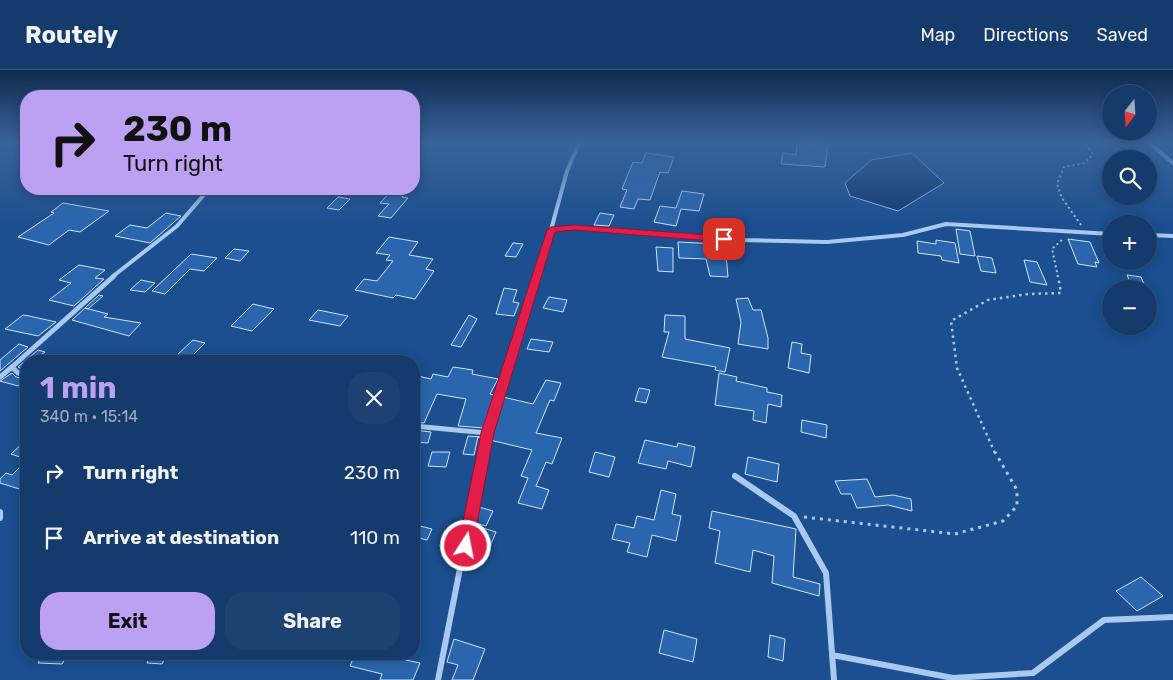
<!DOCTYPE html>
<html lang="en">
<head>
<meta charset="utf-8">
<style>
	:root { --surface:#143b6b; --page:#1d4271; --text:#f1f3f6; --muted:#9dadc1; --line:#33557e; --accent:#bca0f2 }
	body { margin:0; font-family:Rubik,sans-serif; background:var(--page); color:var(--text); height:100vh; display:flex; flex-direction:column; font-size:19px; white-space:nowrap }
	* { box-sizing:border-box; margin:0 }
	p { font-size:16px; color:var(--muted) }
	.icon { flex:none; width:28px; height:28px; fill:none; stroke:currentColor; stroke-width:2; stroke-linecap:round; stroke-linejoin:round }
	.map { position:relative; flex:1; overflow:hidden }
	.panel { position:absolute; left:20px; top:285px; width:400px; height:305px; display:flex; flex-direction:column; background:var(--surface); border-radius:20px; box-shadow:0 2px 12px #0003,0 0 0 1px var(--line) }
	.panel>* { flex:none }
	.banner { position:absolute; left:20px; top:20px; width:400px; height:105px; border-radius:20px; box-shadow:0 2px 12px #0003,0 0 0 1px var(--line); background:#bca0f2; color:#111; overflow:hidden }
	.needle { width:32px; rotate:197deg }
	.tools { position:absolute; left:1102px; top:15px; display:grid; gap:10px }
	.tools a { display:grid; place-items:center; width:55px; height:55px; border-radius:50%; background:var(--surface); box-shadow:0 2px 12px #0003,0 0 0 1px var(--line); font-size:25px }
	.pin { position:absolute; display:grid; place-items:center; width:42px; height:42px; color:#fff; margin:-21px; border-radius:10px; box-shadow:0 2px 8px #0006 }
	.me { position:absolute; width:55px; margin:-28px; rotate:11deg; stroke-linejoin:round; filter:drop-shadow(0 0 4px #0008) }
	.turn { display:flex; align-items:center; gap:18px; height:105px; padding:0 20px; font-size:22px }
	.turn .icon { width:65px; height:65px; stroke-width:2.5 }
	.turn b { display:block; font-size:35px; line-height:42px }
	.round { display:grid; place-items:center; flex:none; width:52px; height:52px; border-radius:20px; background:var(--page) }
	.overview { display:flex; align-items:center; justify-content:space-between; height:85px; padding:0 20px }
	h1 { font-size:30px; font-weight:700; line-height:38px; color:var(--accent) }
	.primary-button { display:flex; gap:10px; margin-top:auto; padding:10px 20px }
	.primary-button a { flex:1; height:58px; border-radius:20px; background:var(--accent); color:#111; font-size:20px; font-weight:700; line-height:58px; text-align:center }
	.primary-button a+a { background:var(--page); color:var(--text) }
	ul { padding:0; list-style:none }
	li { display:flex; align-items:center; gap:15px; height:65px; padding:0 20px }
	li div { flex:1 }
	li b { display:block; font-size:19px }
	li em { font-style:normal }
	header { display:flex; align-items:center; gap:30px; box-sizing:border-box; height:70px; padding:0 25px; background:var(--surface); border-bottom:1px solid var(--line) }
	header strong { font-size:24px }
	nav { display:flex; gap:28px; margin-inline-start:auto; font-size:18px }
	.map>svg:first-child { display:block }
	.water { fill:#123a6d; stroke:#9cc4f0 }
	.building { fill:#2a66ad; stroke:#cfe3fa }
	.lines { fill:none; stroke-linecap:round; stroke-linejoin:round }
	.path-far2 { stroke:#a9c9ee; stroke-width:2; stroke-dasharray:2 3; stroke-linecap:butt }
	.path-far1 { stroke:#a9c9ee; stroke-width:2.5; stroke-dasharray:2.5 4; stroke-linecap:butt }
	.path { stroke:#a9c9ee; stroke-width:3; stroke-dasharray:3 5; stroke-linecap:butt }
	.street-far2 { stroke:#a9c9ee; stroke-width:4 }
	.street-far1 { stroke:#a9c9ee; stroke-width:5 }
	.street { stroke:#a9c9ee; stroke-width:6 }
	.route { fill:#e11d48; stroke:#92132f }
</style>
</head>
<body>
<header>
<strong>Routely</strong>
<nav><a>Map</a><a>Directions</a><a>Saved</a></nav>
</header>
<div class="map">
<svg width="1173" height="610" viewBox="0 0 1173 610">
	<rect width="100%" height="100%" fill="#1b4f8f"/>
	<!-- water -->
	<path class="water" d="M 912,83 L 944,113 L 898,141 L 850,126 L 845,113 L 871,90 Z"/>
	<!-- building -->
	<g class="building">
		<path d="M 811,72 L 828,74 L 825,97 L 781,94 L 783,83 L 796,85 L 797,73 L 811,74 Z"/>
		<path d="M 646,83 L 674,87 L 668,103 L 660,102 L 650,130 L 638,129 L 634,139 L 620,137 L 627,120 L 622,119 L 633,92 L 642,93 Z"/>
		<path d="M 393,119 L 409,119 L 402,127 L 408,128 L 391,148 L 378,146 L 389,134 L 380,133 Z"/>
		<path d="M 682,121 L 704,124 L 699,141 L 681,139 L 676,156 L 654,152 L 660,136 L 676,138 Z"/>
		<path d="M 338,127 L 350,129 L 339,140 L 327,138 Z"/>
		<path d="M 63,133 L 109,141 L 80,162 L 69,160 L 49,175 L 18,167 L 54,143 L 51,142 Z"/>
		<path d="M 166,143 L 181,146 L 150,173 L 115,166 L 130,155 L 147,158 Z"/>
		<path d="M 600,143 L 614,145 L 609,156 L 594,155 Z"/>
		<path d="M 956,159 L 970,161 L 975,186 L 960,184 Z"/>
		<path d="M 389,167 L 418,172 L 409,185 L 433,189 L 426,199 L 434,201 L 415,229 L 396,225 L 393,228 L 355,220 L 364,209 L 377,211 L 393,191 L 386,190 L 390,185 L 376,183 Z"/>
		<path d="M 1068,169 L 1090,172 L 1099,193 L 1095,192 L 1097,197 L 1078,194 Z"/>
		<path d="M 936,170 L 955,173 L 959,193 L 942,190 L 941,186 L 918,183 L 917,171 L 936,174 Z"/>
		<path d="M 678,172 L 720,174 L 721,184 L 726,184 L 728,207 L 710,206 L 706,189 L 679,188 Z"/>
		<path d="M 513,173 L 523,174 L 516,187 L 505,186 Z"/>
		<path d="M 656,177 L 673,178 L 673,202 L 658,201 Z"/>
		<path d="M 234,179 L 249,181 L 240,191 L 225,188 Z"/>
		<path d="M 191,184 L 217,188 L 204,201 L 190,199 L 165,224 L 152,221 Z"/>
		<path d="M 977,186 L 992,188 L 996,203 L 981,201 Z"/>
		<path d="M 1024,190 L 1037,192 L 1047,215 L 1030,212 Z"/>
		<path d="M 79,195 L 105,200 L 95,208 L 104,209 L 74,236 L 49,230 L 71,213 L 59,210 Z"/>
		<path d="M 1127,205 L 1141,207 L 1146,219 L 1133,219 Z"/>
		<path d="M 141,210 L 155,213 L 145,222 L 130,220 Z"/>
		<path d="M 504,218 L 517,220 L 513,232 L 519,233 L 514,246 L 496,244 Z"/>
		<path d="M 99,225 L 103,226 L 88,239 L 85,238 L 108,244 L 104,247 L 141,253 L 129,266 L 72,250 Z"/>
		<path d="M 549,227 L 567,230 L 563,242 L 543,238 Z"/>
		<path d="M 748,228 L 753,240 L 761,240 L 768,268 L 768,279 L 738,274 L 741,252 L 736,229 Z"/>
		<path d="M 253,234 L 274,239 L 252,261 L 231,256 Z"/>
		<path d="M 318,240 L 348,246 L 340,256 L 309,250 Z"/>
		<path d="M 23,245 L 29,246 L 56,252 L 38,266 L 5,259 Z"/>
		<path d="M 469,245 L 477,249 L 461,277 L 451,275 Z"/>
		<path d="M 665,245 L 685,246 L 685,269 L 730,278 L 725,302 L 715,300 L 716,297 L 662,287 L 669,262 L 664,262 Z"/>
		<path d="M 531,269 L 553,272 L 549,282 L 527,279 Z"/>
		<path d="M 193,270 L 205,273 L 189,289 L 176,286 Z"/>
		<path d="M 792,272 L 802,274 L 801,283 L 811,285 L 809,303 L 788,298 Z"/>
		<path d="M 19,274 L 28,277 L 0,301 L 0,290 Z"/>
		<path d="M 38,280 L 45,282 L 33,291 L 26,291 L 26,301 L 18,297 Z"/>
		<path d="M 453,297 L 473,300 L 472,304 L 498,309 L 490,324 L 494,325 L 484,358 L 458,356 L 466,329 L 437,324 L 424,353 L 414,352 L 414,305 L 431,309 L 433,304 L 448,307 Z"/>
		<path d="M 12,303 L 16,307 L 26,309 L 18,316 L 0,311 Z"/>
		<path d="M 719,303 L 737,307 L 736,311 L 767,318 L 767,322 L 782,325 L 781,337 L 768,334 L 766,353 L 753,350 L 754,341 L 715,335 Z"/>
		<path d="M 546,310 L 561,313 L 554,331 L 550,330 L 536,363 L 562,368 L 552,394 L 546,392 L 536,416 L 549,420 L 542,439 L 518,433 L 528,408 L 521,406 L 532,380 L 490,370 L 503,327 L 533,334 Z"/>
		<path d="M 639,318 L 650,320 L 646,333 L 635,331 Z"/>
		<path d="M 802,350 L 827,355 L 826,368 L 801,362 Z"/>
		<path d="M 414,360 L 431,362 L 428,373 L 415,372 L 414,375 Z"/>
		<path d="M 468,366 L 482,367 L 478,367 L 474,385 L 463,384 Z"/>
		<path d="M 26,370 L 26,389 L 11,384 Z"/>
		<path d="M 645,370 L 677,377 L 678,373 L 695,377 L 691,397 L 668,391 L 666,399 L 638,393 Z"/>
		<path d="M 432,382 L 450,382 L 446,397 L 428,396 Z"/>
		<path d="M 595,382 L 615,387 L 609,407 L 589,402 Z"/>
		<path d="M 748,387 L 779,394 L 777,412 L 745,404 Z"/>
		<path d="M 26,391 L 26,421 L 0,413 L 0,409 L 6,403 L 12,405 Z"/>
		<path d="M 867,409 L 875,427 L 893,425 L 911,429 L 912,441 L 888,435 L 857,438 L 851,424 L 841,424 L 835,411 Z"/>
		<path d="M 661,420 L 676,424 L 672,444 L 681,446 L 676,471 L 652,465 L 647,487 L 627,482 L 630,473 L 612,469 L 616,454 L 634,458 L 637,446 L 654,450 Z"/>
		<path d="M 479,437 L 493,441 L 486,456 L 474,453 Z"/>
		<path d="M 712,441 L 796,459 L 793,507 L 820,514 L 819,526 L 772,513 L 774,486 L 753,480 L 750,502 L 715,493 L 720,461 L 709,458 Z"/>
		<path d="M 420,456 L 432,459 L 427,470 L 414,467 Z"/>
		<path d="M 477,456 L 496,462 L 488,481 L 470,476 Z"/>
		<path d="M 1141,507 L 1163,526 L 1137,541 L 1116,521 Z"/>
		<path d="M 664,560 L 697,569 L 693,592 L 659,583 Z"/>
		<path d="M 770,565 L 785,569 L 783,591 L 768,587 Z"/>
		<path d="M 454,569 L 485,579 L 473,610 L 452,610 L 458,595 L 447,592 Z"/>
		<path d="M 44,584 L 68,584 L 62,594 L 38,593 Z"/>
		<path d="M 151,584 L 167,584 L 162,594 L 147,593 Z"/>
		<path d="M 355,584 L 377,584 L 420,593 L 413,610 L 380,610 L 382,604 L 350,596 Z"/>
	</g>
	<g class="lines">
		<!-- path-far2 -->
		<g class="path-far2">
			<path d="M 1081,155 L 1062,128 L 1057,114 L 1064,97 L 1085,93 L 1093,84 L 1083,71"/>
			<path d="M 1058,207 L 1052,179 L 1063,169"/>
		</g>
		<!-- path-far1 -->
		<path class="path-far1" d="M 995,383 L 957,298 L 951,251 L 988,230 L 1028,224 L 1061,223 L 1058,206"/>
		<!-- path -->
		<path class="path" d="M 804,447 L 955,464 L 1003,451 L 1017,436 L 1017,420 L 995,382"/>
		<!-- street-far2 -->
		<g class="street-far2">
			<path d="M 1147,71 L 1173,93"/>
			<path d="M 551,160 L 567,101 L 580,71"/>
			<path d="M 1149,165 L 1173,166"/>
			<path d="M 112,207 L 177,156 L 209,119"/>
			<path d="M 536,207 L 551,160 L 574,157 L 736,170 L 827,172 L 903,165 L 946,154 L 1111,164"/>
		</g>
		<!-- street-far1 -->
		<g class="street-far1">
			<path d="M 26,305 L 18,303 L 12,297 L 114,206"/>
			<path d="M 0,307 L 12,297"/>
			<path d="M 414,356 L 487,363"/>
			<path d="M 483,383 L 487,363 L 536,206"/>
		</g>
		<!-- street -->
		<g class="street">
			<path d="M 735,406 L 794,446 L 826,503 L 834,610"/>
			<path d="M 0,442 L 0,448"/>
			<path d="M 832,585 L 953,608 L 1033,603 L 1104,550 L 1173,547"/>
			<path d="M 438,610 L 483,382"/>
		</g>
	</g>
	<!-- sky -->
	<linearGradient id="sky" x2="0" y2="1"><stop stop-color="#0f2b4f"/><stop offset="0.46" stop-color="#39639b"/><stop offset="1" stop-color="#39639b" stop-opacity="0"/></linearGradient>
	<rect width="1173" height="156" fill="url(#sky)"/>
	<!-- route -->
	<path class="route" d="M 574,155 L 724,166 L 729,169 L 724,172 L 574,160 L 555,162 L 494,363 L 473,476 L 471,481 L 466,482 L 460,481 L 458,476 L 481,363 L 547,160 L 551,157 Z"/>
</svg>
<div class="tools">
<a><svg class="needle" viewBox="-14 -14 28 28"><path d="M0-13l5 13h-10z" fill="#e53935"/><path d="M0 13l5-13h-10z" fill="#9dadc1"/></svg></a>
<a><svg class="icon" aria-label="search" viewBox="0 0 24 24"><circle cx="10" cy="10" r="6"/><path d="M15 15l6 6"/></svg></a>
<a>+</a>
<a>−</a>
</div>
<div class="pin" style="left:724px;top:169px;background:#d93025"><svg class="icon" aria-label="arrive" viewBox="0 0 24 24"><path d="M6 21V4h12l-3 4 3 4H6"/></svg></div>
<svg class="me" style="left:466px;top:476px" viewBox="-20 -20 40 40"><circle r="17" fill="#e11d48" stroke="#fff" stroke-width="3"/><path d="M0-11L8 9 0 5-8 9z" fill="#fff"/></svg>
<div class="banner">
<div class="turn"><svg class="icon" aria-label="right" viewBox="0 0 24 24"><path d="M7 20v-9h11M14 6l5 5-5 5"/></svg><div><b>230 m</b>Turn right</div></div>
</div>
<section class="panel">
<div class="overview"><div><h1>1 min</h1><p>340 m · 15:14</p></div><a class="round"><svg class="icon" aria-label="close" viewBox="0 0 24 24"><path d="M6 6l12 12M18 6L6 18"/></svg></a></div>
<ul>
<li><svg class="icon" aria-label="right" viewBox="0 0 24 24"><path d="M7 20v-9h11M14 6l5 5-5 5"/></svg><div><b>Turn right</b></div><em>230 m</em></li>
<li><svg class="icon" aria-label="arrive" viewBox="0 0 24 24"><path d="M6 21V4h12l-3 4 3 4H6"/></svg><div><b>Arrive at destination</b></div><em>110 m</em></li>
</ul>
<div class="primary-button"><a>Exit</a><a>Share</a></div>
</section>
</div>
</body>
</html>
